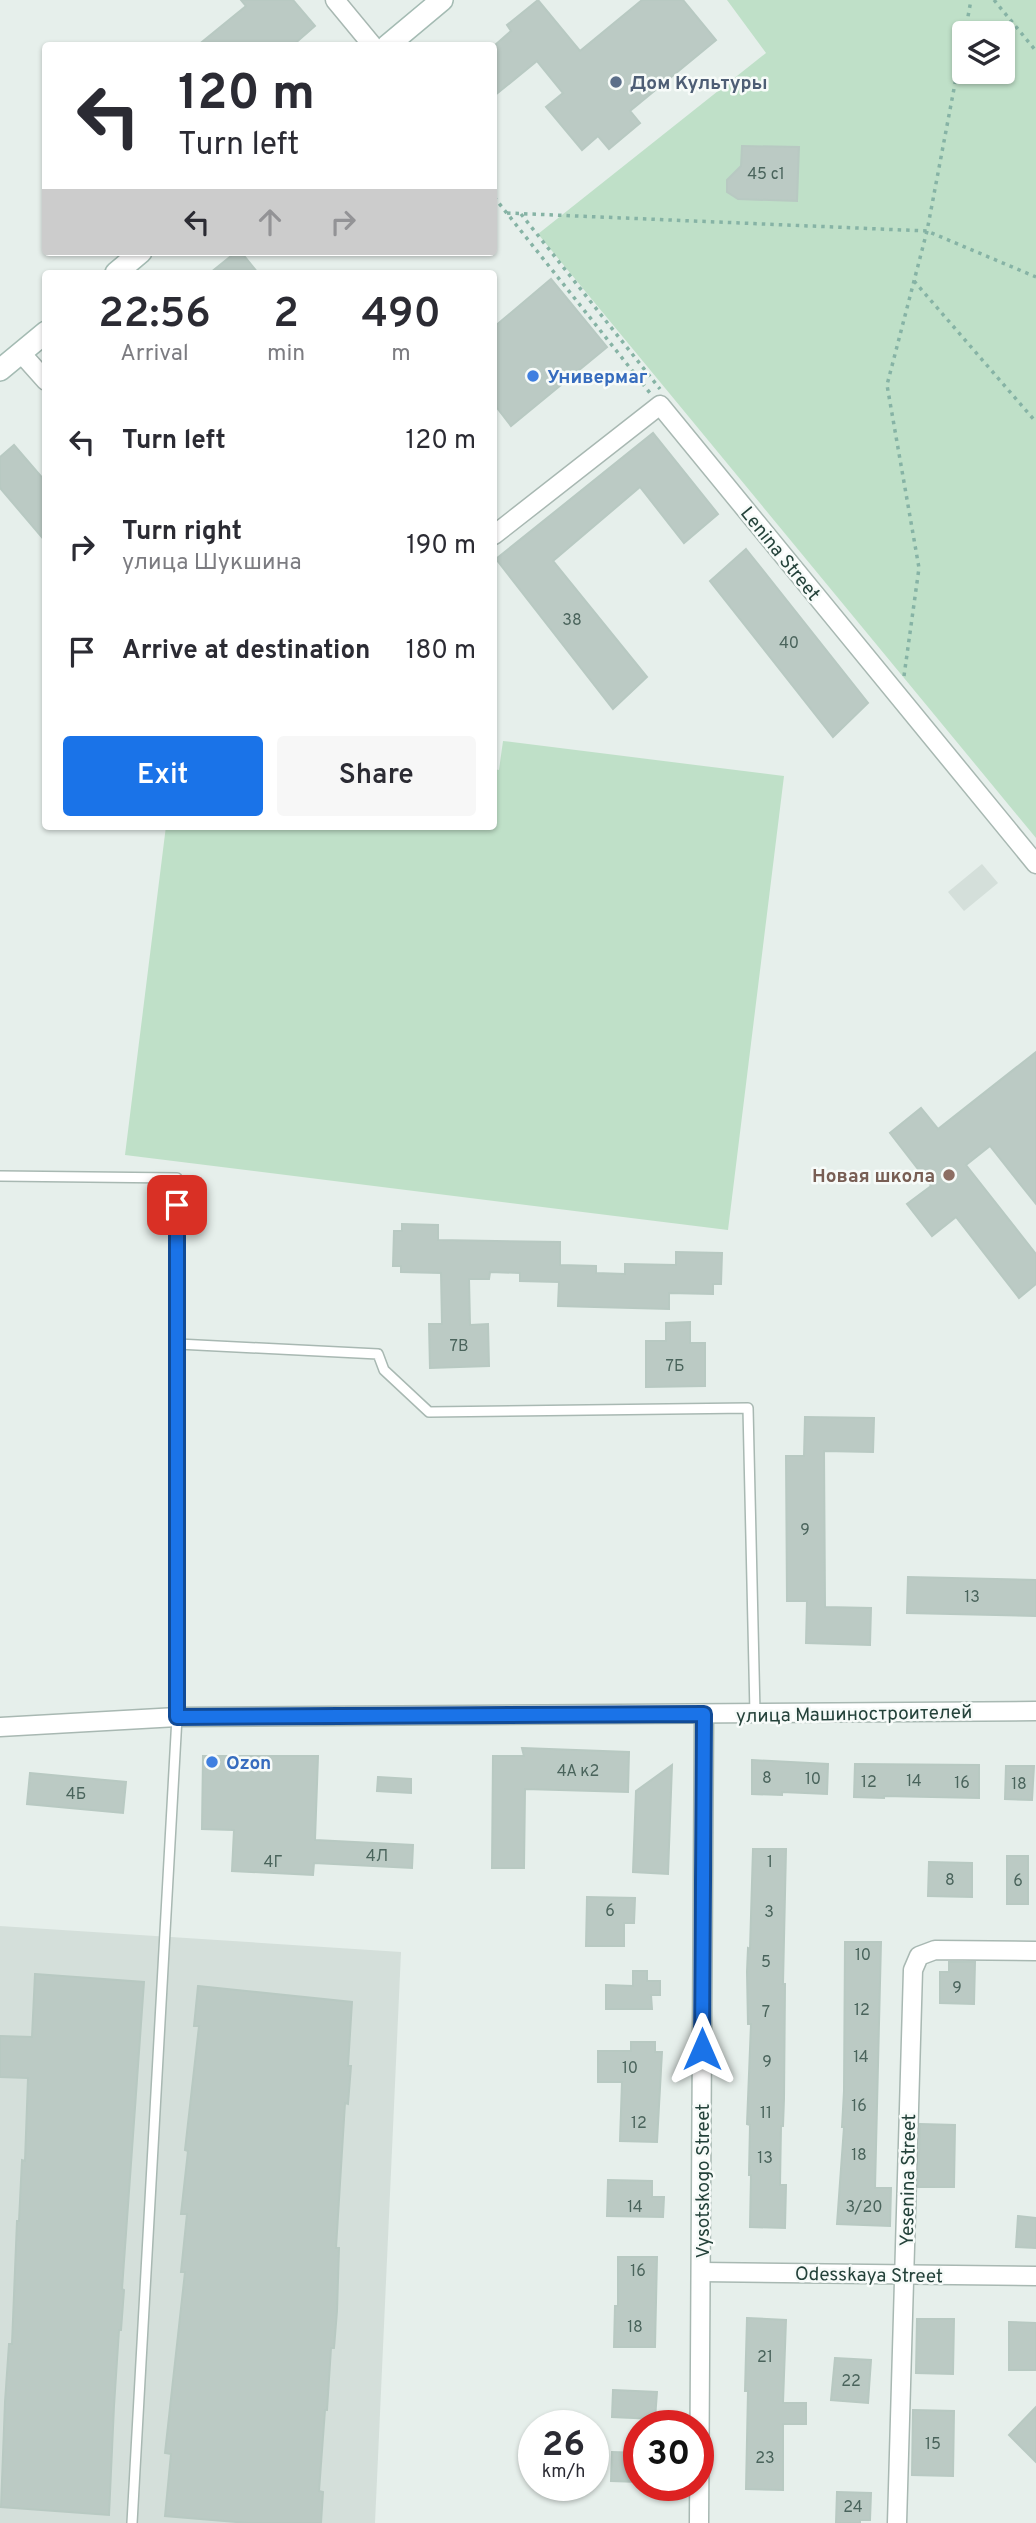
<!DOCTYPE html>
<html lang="en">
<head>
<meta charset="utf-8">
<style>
	:root { --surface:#fff; --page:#f7f7f7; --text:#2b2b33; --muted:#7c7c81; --accent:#1a73e8 }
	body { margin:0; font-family:Overpass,sans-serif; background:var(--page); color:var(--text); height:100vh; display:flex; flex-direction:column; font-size:26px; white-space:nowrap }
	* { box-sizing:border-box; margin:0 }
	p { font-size:23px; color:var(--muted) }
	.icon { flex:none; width:38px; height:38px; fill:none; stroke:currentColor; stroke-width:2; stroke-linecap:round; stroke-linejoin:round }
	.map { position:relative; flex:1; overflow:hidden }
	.sheet { position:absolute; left:42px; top:270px; width:455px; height:560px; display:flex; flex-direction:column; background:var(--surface); border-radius:7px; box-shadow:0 2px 5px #0004 }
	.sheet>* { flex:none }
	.guide { position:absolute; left:42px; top:42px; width:455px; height:214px; border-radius:7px; box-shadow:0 2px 5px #0004; background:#fff; color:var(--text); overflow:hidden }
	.buttons { position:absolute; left:952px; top:21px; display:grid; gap:14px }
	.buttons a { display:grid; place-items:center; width:63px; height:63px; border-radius:7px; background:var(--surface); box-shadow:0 2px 5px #0004; font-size:35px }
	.speed { position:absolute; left:518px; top:2410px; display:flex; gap:14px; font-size:35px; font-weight:700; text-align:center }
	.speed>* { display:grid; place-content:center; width:91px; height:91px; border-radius:50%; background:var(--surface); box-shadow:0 2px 5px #0004; line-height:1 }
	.speed small { font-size:18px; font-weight:400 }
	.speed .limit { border:10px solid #d22; background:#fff; color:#111 }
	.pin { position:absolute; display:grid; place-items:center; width:60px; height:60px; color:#fff; margin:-30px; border-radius:14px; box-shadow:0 4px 10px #0006 }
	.me { position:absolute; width:77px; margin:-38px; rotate:0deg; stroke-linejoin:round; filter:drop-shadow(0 0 5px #0008) }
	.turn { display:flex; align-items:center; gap:24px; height:147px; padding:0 21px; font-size:32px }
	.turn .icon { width:91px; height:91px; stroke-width:2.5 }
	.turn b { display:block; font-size:49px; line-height:60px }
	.lanes { display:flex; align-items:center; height:66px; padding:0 21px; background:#0003; justify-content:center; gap:35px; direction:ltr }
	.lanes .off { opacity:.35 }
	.eta { display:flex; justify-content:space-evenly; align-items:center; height:119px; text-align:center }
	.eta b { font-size:42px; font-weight:600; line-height:49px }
	.cta { display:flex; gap:14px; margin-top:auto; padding:14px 21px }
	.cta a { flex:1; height:80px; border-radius:7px; background:var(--accent); color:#fff; font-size:28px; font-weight:600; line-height:80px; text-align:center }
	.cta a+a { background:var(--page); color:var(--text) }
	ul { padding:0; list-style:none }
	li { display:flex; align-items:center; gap:21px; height:105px; padding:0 21px }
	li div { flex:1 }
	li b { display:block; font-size:26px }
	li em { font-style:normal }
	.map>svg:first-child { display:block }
	.built { fill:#d4dfda }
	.green { fill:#bfe0c8; fill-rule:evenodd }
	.building { fill:#bbcac4; stroke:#b8c9c2; stroke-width:2 }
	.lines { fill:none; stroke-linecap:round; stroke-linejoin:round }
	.lane-casing { stroke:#a8b8b2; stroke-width:12 }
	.street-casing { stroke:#a8b8b2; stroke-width:21 }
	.secondary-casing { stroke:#a4bbb3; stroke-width:24 }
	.path { stroke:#86b3a5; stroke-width:3.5; stroke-dasharray:3.5 5; stroke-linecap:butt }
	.lane { stroke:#fff; stroke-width:9 }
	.street { stroke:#fff; stroke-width:18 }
	.secondary { stroke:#fff; stroke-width:21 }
	.route-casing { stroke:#114b97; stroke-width:18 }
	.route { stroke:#1a73e8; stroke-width:12 }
	.service-dot { fill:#5c6f8a; stroke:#f7fbf9; stroke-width:2.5 }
	.shop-dot { fill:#3f7fe0; stroke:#f7fbf9; stroke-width:2.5 }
	.education-dot { fill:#8d6e63; stroke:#f7fbf9; stroke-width:2.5 }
	.labels { text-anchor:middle; stroke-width:5; stroke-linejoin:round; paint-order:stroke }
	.number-label { font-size:16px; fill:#4a645c }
	.service-label { font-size:19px; font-weight:bold; fill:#4e5e75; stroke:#f7fbf9; text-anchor:start }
	.shop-label { font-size:19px; font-weight:bold; fill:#366cbe; stroke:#f7fbf9; text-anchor:start }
	.street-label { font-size:19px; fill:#24423a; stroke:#f7fbf9 }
	.education-label { font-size:19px; font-weight:bold; fill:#785e54; stroke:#f7fbf9; text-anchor:end }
</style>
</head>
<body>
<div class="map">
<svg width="1036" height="2523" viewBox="0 0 1036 2523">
	<rect width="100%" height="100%" fill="#e6efeb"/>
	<!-- built -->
	<g class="built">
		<path d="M 982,864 L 998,883 L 964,911 L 948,892 Z"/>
		<path d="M 0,1926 L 401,1952 L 375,2523 L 0,2523 Z"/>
	</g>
	<!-- green -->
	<g class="green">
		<path d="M 727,0 L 1036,0 L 1036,838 L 538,234 L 766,53 ZM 964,33 L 1003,33 L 1003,72 L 964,72 Z"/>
		<path d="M 503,741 L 784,776 L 728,1230 L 125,1155 L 166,826 L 494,826 L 494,769 L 499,770 Z"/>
	</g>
	<!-- building -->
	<g class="building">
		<path d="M 241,0 L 293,0 L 315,26 L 292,46 L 197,46 L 246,6 Z"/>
		<path d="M 538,0 L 580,51 L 642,0 L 683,0 L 716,40 L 630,111 L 640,123 L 609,149 L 598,136 L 582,150 L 546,107 L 563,93 L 537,61 L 494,96 L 494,46 L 511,31 L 507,25 Z"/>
		<path d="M 742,146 L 799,147 L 797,201 L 738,199 L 727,192 L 727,180 L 741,166 Z"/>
		<path d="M 236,252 L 241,252 L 258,273 L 210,273 Z"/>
		<path d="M 551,279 L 607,347 L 511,426 L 494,404 L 494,327 Z"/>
		<path d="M 653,433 L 718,514 L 684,543 L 640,487 L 553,561 L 647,677 L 613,709 L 496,559 Z"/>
		<path d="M 14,445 L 46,482 L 46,542 L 0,488 L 0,457 Z"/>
		<path d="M 746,549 L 868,703 L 833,737 L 710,581 Z"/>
		<path d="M 1036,1052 L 1036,1204 L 990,1146 L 966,1165 L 1036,1254 L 1036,1284 L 1019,1298 L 956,1217 L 932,1236 L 907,1204 L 931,1186 L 890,1133 L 921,1108 L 938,1129 Z"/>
		<path d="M 402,1224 L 438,1225 L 438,1240 L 560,1242 L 560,1265 L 596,1266 L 596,1273 L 625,1274 L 625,1264 L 676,1265 L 676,1252 L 722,1253 L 721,1284 L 713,1284 L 713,1294 L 669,1293 L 669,1309 L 558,1306 L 559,1282 L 520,1281 L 520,1273 L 490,1272 L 489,1279 L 469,1279 L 470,1325 L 488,1324 L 489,1366 L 430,1368 L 429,1324 L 442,1324 L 441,1273 L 401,1272 L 401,1266 L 393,1266 L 394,1231 L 402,1231 Z"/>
		<path d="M 690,1322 L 690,1343 L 705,1343 L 705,1386 L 646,1387 L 646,1341 L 666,1341 L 666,1323 Z"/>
		<path d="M 805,1417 L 874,1418 L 873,1452 L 824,1451 L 825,1607 L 871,1608 L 870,1645 L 806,1643 L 807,1601 L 787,1601 L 786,1456 L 804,1456 Z"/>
		<path d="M 908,1577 L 1036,1580 L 1036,1616 L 907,1613 Z"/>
		<path d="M 522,1748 L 629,1752 L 628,1792 L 525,1789 L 524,1868 L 492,1868 L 493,1756 L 524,1756 Z"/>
		<path d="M 203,1756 L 318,1756 L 315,1840 L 413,1845 L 412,1868 L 314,1863 L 313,1875 L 232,1871 L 234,1830 L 202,1829 Z"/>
		<path d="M 752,1760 L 828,1764 L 827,1794 L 782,1792 L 782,1795 L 752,1794 Z"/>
		<path d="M 855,1764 L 979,1765 L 979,1798 L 884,1796 L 884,1798 L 854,1797 Z"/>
		<path d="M 672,1765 L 668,1874 L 633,1872 L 636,1791 Z"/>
		<path d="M 1006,1766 L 1034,1766 L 1032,1800 L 1005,1799 Z"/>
		<path d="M 30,1773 L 126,1782 L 123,1813 L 27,1804 Z"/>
		<path d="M 378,1777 L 411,1779 L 411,1793 L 377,1791 Z"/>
		<path d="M 753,1849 L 786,1849 L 783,1984 L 785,1984 L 784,2099 L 783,2126 L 781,2126 L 780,2185 L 786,2185 L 785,2228 L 750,2227 L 751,2175 L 749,2175 L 750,2125 L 747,2124 L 751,2024 L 748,2024 L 747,1972 L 748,1948 L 750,1949 Z"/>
		<rect x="1007" y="1856" width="21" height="48"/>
		<path d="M 929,1862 L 972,1863 L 972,1897 L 928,1896 Z"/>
		<path d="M 587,1897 L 635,1898 L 634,1923 L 624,1923 L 624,1946 L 586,1946 Z"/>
		<path d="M 845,1942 L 881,1942 L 875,2188 L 891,2188 L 890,2226 L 837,2224 L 844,2127 L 842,2127 L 844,2091 Z"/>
		<path d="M 949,1962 L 975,1962 L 974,2004 L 940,2003 L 940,1972 L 949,1972 Z"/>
		<path d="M 633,1971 L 647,1971 L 647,1981 L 660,1981 L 660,1995 L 651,1995 L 652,2009 L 606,2009 L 606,1985 L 633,1986 Z"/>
		<path d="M 35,1974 L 144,1982 L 122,2289 L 124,2290 L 121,2330 L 119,2330 L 114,2406 L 109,2515 L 1,2507 L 5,2402 L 9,2344 L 12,2344 L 17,2221 L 19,2221 L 22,2160 L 25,2161 L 28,2078 L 0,2077 L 0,2036 L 32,2037 Z"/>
		<path d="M 198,1986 L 352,2002 L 348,2066 L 351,2066 L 348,2104 L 345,2103 L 336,2248 L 339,2248 L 337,2311 L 334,2348 L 331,2348 L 327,2410 L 325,2410 L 319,2491 L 323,2492 L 321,2523 L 248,2523 L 165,2516 L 171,2454 L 165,2453 L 185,2272 L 181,2272 L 187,2214 L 181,2214 L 188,2151 L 185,2150 L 199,2026 L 194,2026 Z"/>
		<path d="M 631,2042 L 655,2042 L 655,2052 L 662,2052 L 657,2142 L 620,2141 L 622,2082 L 598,2082 L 598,2051 L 631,2051 Z"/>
		<path d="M 920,2124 L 955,2125 L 954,2187 L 918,2187 Z"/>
		<path d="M 608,2180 L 652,2181 L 652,2197 L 664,2197 L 663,2217 L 607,2216 Z"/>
		<path d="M 1018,2216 L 1036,2218 L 1036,2248 L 1016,2247 Z"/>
		<path d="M 618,2257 L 657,2257 L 655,2347 L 614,2347 L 615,2306 L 618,2306 Z"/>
		<path d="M 747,2318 L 786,2320 L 783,2403 L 806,2403 L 806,2424 L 783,2424 L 783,2490 L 746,2489 L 748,2391 L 745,2391 Z"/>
		<path d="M 917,2319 L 954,2319 L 953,2374 L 916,2373 Z"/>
		<path d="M 1009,2322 L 1036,2323 L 1036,2370 L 1009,2370 Z"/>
		<path d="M 835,2358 L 871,2360 L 868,2403 L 831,2400 Z"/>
		<path d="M 613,2390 L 657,2392 L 655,2419 L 612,2417 Z"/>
		<path d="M 1036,2407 L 1036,2462 L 1009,2435 Z"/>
		<path d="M 913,2410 L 954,2411 L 953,2476 L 912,2475 Z"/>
		<path d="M 612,2452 L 639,2453 L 639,2482 L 611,2481 Z"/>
		<path d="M 837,2492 L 871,2493 L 870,2520 L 860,2520 L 860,2523 L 836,2523 Z"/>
	</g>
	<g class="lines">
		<defs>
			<g id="lane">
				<path d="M 0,1176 L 177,1178 L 177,1717 L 132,2523"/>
				<path d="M 178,1344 L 378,1354 L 384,1370 L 429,1412 L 748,1408 L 755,1713"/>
			</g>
			<g id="street">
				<path d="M 335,0 L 373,46"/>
				<path d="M 21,353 L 46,381"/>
				<path d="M 494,535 L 660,405 L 1036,864"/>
				<path d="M 0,1727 L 177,1717 L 1036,1711"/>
				<path d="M 701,2272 L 1036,2276"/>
				<path d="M 699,2523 L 704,1714"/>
				<path d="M 897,2523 L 913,1970 L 919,1956 L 935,1950 L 1036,1951"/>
			</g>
			<g id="secondary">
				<path d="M 387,46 L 442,0"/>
				<path d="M 116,273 L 141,252"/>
				<path d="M 0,370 L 46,332"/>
			</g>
		</defs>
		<!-- lane casing -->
		<use href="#lane" class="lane-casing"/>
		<!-- street casing -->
		<use href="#street" class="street-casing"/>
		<!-- secondary casing -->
		<use href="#secondary" class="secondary-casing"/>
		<!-- path -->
		<g class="path">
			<path d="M 994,0 L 1036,51"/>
			<path d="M 965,33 L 971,0"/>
			<path d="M 494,197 L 650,393"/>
			<path d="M 507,213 L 927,231 L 1036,277"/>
			<path d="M 521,214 L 660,389"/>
			<path d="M 914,281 L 1036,422"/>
			<path d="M 904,676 L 919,568 L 887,385 L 927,231 L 964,36"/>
		</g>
		<!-- lane -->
		<use href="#lane" class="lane"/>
		<!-- street -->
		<use href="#street" class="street"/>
		<!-- secondary -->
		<use href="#secondary" class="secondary"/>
	</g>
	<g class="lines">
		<defs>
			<path id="route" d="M 177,1205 L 177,1717 L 704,1714 L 702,2049"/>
		</defs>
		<!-- route casing -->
		<use href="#route" class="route-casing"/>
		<!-- route -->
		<use href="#route" class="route"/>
	</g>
	<!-- markers -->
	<circle class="service-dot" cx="616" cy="82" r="7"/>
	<g class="shop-dot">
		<circle cx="533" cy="376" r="7"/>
		<circle cx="212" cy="1762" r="7"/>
	</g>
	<circle class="education-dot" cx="949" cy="1175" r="7"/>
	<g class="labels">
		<!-- number labels -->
		<g class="number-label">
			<text x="766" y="179">45 с1</text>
			<text x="572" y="625">38</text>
			<text x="789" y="648">40</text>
			<text x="459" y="1351">7В</text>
			<text x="675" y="1371">7Б</text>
			<text x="805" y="1535">9</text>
			<text x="972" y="1602">13</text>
			<text x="578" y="1776">4А к2</text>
			<text x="767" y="1783">8</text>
			<text x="813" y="1784">10</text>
			<text x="914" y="1786">14</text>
			<text x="869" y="1787">12</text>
			<text x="962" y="1788">16</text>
			<text x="1019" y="1789">18</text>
			<text x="76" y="1799">4Б</text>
			<text x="377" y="1861">4Л</text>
			<text x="273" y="1867">4Г</text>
			<text x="770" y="1867">1</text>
			<text x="950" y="1885">8</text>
			<text x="1018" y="1886">6</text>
			<text x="610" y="1916">6</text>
			<text x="769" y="1917">3</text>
			<text x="863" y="1960">10</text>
			<text x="766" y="1967">5</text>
			<text x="957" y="1993">9</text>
			<text x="862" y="2015">12</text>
			<text x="766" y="2017">7</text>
			<text x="861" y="2062">14</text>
			<text x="767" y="2067">9</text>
			<text x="630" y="2073">10</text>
			<text x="859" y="2111">16</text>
			<text x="766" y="2118">11</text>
			<text x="639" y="2128">12</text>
			<text x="859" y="2160">18</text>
			<text x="765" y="2163">13</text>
			<text x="635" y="2212">14</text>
			<text x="864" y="2212">3/20</text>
			<text x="638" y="2276">16</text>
			<text x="635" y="2332">18</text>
			<text x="765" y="2362">21</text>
			<text x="851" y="2386">22</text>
			<text x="933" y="2449">15</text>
			<text x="765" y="2463">23</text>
			<text x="853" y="2512">24</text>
		</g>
		<!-- service labels -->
		<g class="service-label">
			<text x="630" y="89">Дом Культуры</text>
		</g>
		<!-- shop labels -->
		<g class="shop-label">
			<text x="547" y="383">Универмаг</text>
			<text x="226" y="1769">Ozon</text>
		</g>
		<!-- street labels -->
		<g class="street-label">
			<text transform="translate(781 553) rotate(51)" y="7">Lenina Street</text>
			<text transform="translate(854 1713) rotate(-1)" y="7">улица Машиностроителей</text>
			<text transform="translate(907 2180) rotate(-89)" y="7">Yesenina Street</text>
			<text transform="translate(702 2181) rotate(-90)" y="7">Vysotskogo Street</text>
			<text transform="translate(869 2274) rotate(1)" y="7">Odesskaya Street</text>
		</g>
		<!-- education labels -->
		<g class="education-label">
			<text x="935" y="1182">Новая школа</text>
		</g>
	</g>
</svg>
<div class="buttons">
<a><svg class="icon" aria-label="layers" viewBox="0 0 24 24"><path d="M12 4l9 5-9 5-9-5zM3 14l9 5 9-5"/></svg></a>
</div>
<div class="speed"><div>26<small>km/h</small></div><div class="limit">30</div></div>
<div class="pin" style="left:177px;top:1205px;background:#d93025"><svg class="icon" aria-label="arrive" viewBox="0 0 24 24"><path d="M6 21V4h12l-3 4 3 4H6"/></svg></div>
<svg class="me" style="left:702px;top:2049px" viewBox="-20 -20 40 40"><path d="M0-17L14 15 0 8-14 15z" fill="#1a73e8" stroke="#fff" stroke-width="4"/></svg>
<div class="guide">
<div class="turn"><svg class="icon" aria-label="left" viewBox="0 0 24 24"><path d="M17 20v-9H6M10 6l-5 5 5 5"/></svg><div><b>120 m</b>Turn left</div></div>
<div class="lanes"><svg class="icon" aria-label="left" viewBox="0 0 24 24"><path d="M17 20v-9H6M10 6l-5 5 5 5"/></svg><svg class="icon off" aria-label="ahead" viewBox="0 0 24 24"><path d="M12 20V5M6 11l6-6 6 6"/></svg><svg class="icon off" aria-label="right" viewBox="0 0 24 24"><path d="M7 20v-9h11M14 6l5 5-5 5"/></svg></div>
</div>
<section class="sheet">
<div class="eta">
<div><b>22:56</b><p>Arrival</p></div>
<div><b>2</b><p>min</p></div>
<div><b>490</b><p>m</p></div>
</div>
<ul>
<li><svg class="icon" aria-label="left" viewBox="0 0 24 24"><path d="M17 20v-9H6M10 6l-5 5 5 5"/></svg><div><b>Turn left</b></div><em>120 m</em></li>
<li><svg class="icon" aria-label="right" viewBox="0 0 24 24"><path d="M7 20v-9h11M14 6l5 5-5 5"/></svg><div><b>Turn right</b><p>улица Шукшина</p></div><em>190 m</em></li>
<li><svg class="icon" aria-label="arrive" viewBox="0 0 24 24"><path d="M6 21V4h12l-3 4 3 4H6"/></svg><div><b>Arrive at destination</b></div><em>180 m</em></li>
</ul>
<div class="cta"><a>Exit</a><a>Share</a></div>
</section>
</div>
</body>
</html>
